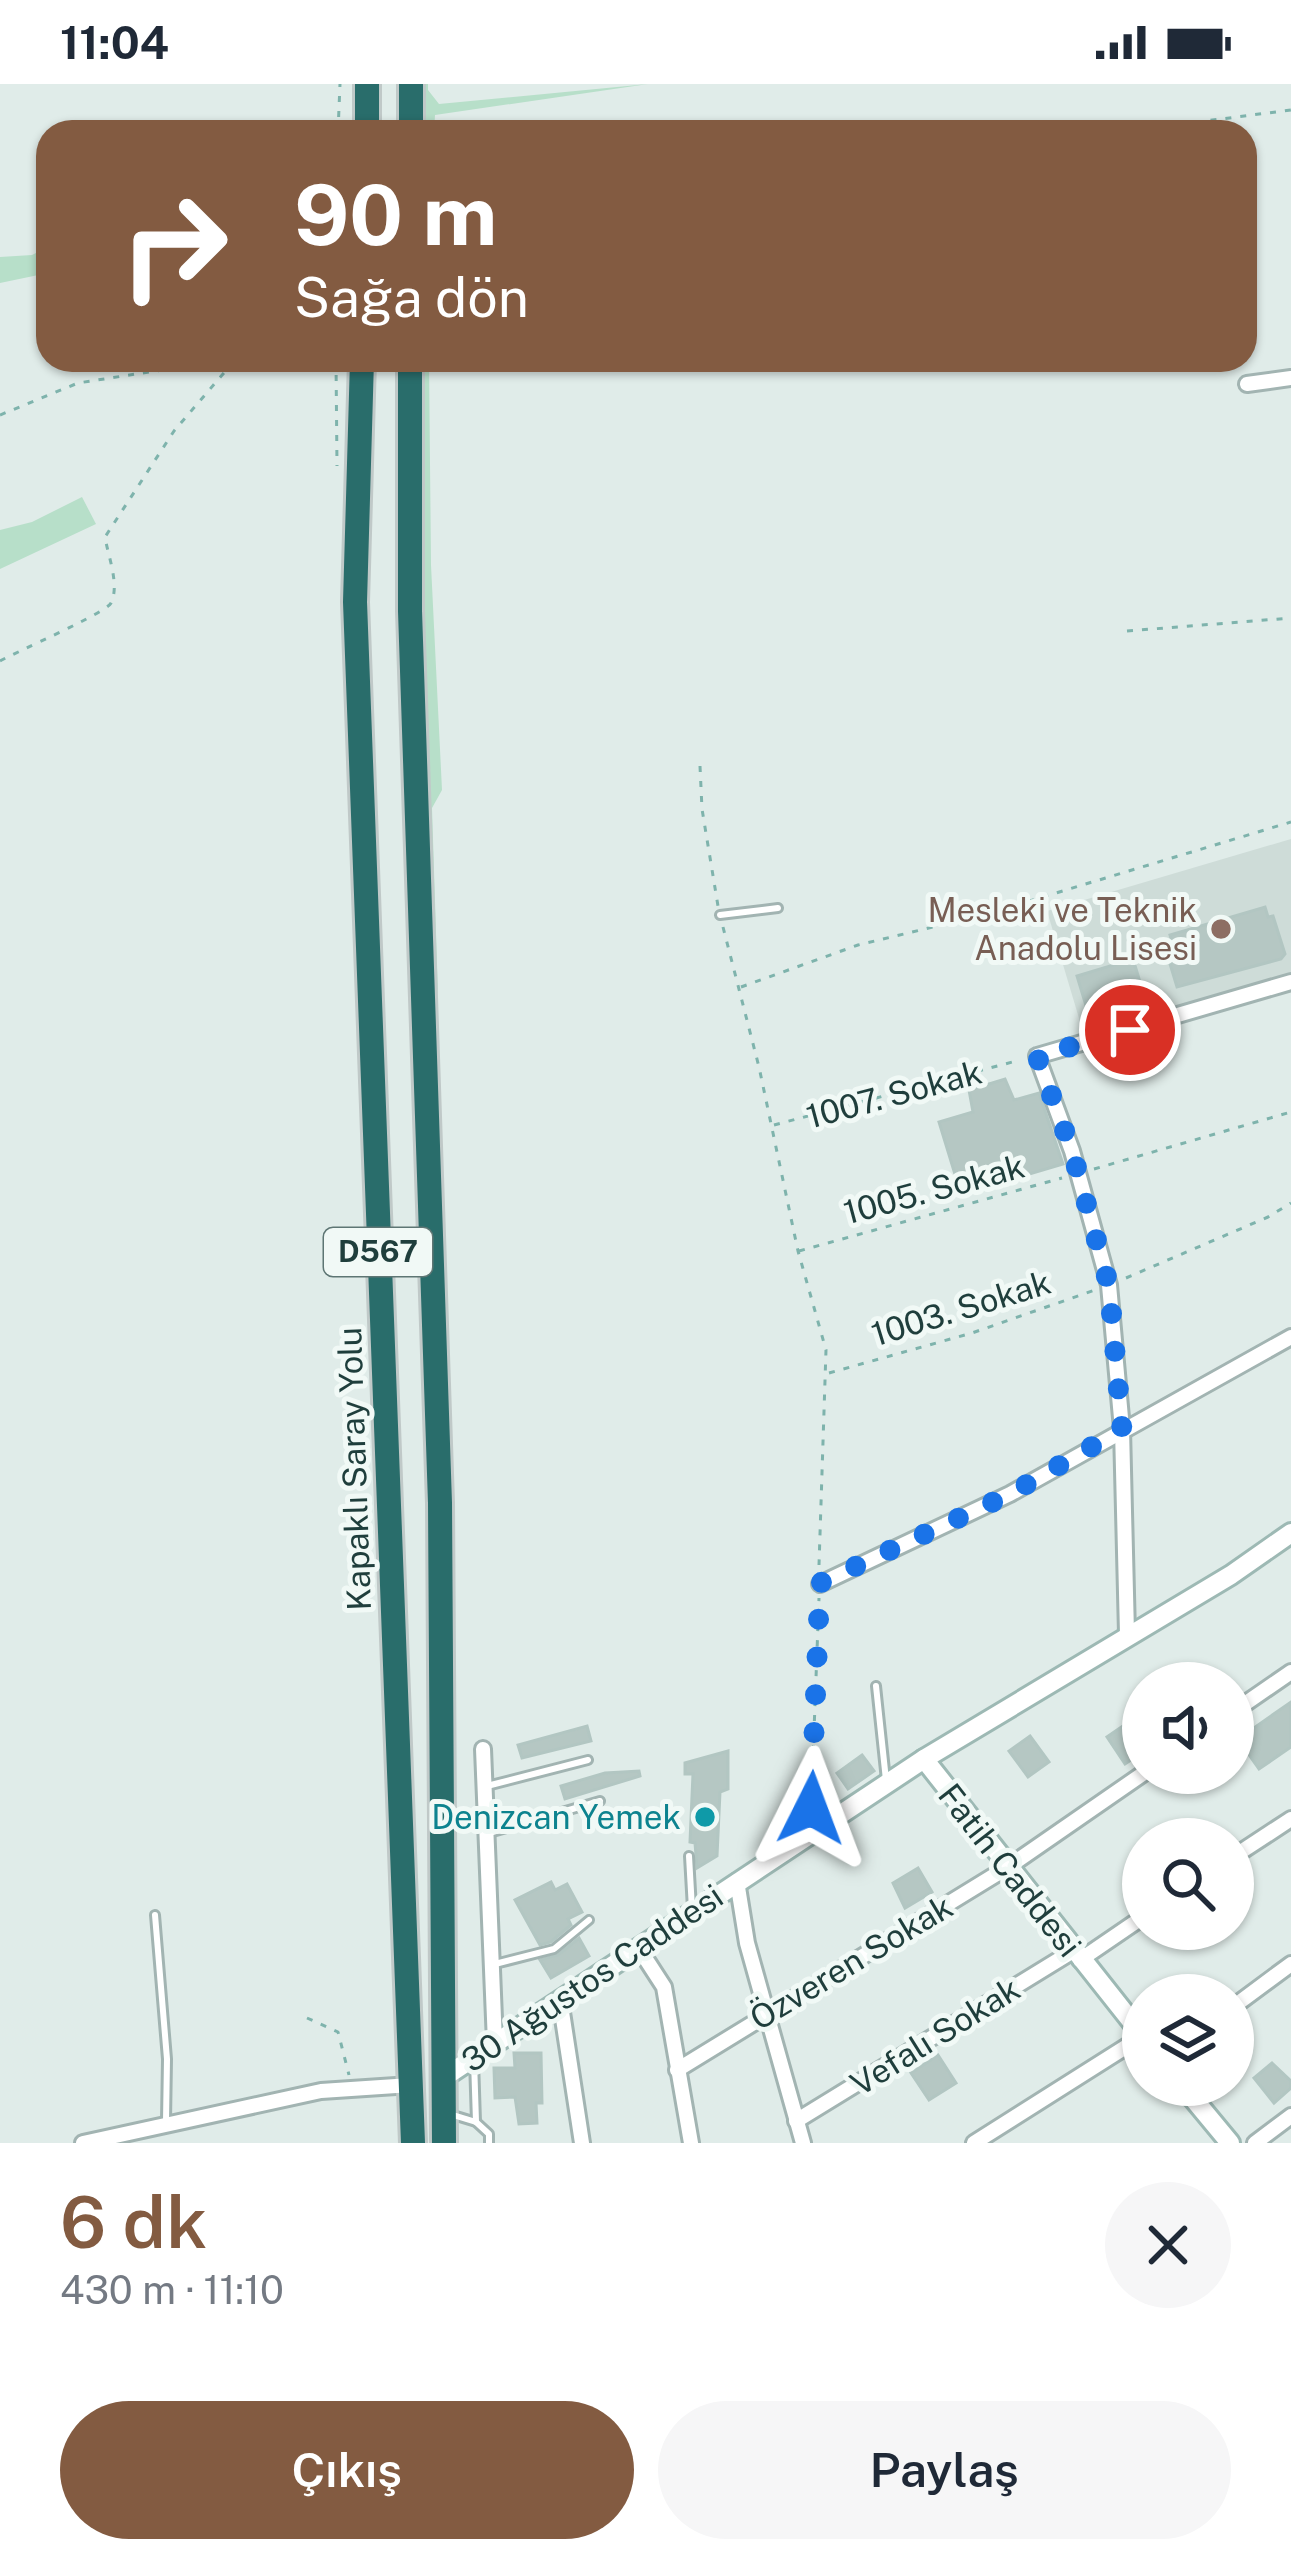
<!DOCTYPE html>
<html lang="tr">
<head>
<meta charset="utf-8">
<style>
	:root { --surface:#fff; --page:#f6f6f7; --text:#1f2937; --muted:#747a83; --accent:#835b41 }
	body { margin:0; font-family:"Public Sans",sans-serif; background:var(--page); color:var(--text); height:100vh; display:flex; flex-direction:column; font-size:45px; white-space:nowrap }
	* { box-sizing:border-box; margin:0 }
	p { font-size:39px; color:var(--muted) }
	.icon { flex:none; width:66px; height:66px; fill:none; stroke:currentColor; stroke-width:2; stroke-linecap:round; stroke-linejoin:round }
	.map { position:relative; height:2059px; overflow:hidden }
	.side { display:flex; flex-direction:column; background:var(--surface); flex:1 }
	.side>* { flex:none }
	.banner { position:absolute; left:36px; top:36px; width:1221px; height:252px; border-radius:36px; box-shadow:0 3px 9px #0004; background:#835b41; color:#fff; overflow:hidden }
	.tools { position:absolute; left:1122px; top:1578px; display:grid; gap:24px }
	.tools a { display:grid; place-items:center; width:132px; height:132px; border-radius:50%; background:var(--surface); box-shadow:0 3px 9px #0004; font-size:60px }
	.pin { position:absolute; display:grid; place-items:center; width:102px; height:102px; color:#fff; margin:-51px; border:6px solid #fff; border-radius:50%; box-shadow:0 3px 12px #0007 }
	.me { position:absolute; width:132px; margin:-66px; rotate:3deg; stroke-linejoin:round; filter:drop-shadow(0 0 9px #0008) }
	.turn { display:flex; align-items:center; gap:42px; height:252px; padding:0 60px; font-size:54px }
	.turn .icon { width:156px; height:156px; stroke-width:2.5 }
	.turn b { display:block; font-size:84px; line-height:102px }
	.round { display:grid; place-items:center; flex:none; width:126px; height:126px; border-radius:63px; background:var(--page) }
	.headline { display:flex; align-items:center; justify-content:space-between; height:204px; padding:0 60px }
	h1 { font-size:72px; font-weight:600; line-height:90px; color:var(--accent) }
	.cta { display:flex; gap:24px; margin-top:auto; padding:24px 60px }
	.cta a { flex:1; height:138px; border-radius:72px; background:var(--accent); color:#fff; font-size:48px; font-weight:600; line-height:138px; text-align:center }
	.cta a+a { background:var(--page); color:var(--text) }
	.status { display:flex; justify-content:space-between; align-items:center; height:84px; padding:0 60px; background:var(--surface); direction:ltr }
	.status svg { height:33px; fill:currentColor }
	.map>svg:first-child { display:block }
	.built { fill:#cedcd8 }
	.green { fill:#b7dfc9 }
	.building { fill:#b5c7c3; stroke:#b2c6c2; stroke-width:3 }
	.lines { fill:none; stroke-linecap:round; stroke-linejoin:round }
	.lane-casing { stroke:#a2b4b2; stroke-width:12 }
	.street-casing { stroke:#a2b4b2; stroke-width:20 }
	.secondary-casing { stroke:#9db9b4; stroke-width:24 }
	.highway-casing { stroke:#c0c9c8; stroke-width:30 }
	.path { stroke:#7eb3ac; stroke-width:3; stroke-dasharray:6 9; stroke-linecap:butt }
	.lane { stroke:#fff; stroke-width:6 }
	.street { stroke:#fff; stroke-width:14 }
	.secondary { stroke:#fff; stroke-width:18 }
	.highway { stroke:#296d6b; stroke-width:24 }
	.route { stroke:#1a73e8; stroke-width:21; stroke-dasharray:0 37.8 }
	.education-dot { fill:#8d6e63; stroke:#f1f9f6; stroke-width:4.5 }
	.culture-dot { fill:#0f9aa8; stroke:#f1f9f6; stroke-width:4.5 }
	.labels { text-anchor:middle; stroke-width:10; stroke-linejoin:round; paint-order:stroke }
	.shield { fill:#f1f9f6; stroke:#5e7674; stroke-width:3 }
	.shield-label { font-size:30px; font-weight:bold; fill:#1f3e3c }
	.education-label { font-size:33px; fill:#785e54; stroke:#f1f9f6; text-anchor:end }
	.street-label { font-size:33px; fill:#1f3e3c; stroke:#f1f9f6 }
	.culture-label { font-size:33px; fill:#0d838f; stroke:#f1f9f6; text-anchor:end }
</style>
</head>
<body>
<div class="status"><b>11:04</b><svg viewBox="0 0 49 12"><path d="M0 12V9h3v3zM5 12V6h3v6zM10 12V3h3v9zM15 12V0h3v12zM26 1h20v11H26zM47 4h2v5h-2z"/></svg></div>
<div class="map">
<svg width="1291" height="2059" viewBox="0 0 1291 2059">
	<rect width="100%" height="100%" fill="#e0ece9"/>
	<!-- built -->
	<path class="built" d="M 1291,755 L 1291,890 L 1084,951 L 1047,827 Z"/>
	<!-- green -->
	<g class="green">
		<path d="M 421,0 L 428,0 L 428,6 L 439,20 L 648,0 L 435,31 L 434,48 L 420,48 Z"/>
		<path d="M 48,163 L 48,189 L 0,199 L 0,173 L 32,171 Z"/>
		<path d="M 417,276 L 429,276 L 431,481 L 442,706 L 432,724 L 438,911 L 423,802 Z"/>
		<path d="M 82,413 L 96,440 L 0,485 L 0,446 L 32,438 Z"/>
	</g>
	<!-- building -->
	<g class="building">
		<path d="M 1265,823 L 1268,833 L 1273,832 L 1285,870 L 1281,875 L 1177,903 L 1164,860 L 1172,858 L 1170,851 Z"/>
		<path d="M 1133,875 L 1147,921 L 1091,938 L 1077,892 Z"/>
		<path d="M 1005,995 L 1014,1016 L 1039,1009 L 1063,1080 L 961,1110 L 939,1038 L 973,1028 L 969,1006 Z"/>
		<path d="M 1291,1618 L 1291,1663 L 1259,1685 L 1238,1655 Z"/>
		<path d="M 1126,1640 L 1143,1668 L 1125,1680 L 1107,1653 Z"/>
		<path d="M 587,1642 L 591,1657 L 522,1674 L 518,1661 Z"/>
		<path d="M 1030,1652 L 1049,1678 L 1028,1693 L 1009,1667 Z"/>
		<path d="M 728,1667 L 728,1705 L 720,1708 L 717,1772 L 697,1784 L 695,1759 L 690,1758 L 693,1690 L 685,1690 L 685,1679 Z"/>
		<path d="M 862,1671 L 874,1687 L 848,1705 L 837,1689 Z"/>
		<path d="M 639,1687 L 640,1692 L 565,1715 L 561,1702 L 605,1689 Z"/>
		<path d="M 918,1784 L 932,1808 L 905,1824 L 893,1799 Z"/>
		<path d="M 551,1798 L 555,1806 L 567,1800 L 582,1828 L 568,1835 L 571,1841 L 551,1858 L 540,1861 L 515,1816 Z"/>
		<path d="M 579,1854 L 589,1872 L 551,1894 L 540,1876 L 558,1871 Z"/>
		<path d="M 514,1969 L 541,1969 L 542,2019 L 536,2019 L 537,2039 L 519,2040 L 515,2013 L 495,2014 L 494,1984 L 515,1984 Z"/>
		<path d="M 938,1971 L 956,1999 L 929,2016 L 911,1989 Z"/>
		<path d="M 1272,1979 L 1291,1997 L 1291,2004 L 1274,2019 L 1254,1994 Z"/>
	</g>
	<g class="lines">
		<defs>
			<g id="lane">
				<path d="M 720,831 L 778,824"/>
				<path d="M 876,1602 L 886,1696"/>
				<path d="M 487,1702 L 588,1676"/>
				<path d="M 489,1749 L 600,1717"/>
				<path d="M 689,1772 L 692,1825"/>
				<path d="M 155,1831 L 167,1975 L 166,2037"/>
				<path d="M 495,1880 L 554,1865 L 589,1836"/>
				<path d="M 474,1976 L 476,2038"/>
				<path d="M 453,2031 L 476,2038 L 489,2050 L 489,2059"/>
			</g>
			<g id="street">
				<path d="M 1247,300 L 1291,294"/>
				<path d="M 820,1500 L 1010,1410 L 1291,1253"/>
				<path d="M 1127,1550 L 1122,1345 L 1109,1201 L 1072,1067 L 1037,972 L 1291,898"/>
				<path d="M 1233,1628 L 1291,1588"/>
				<path d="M 483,1665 L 495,1959"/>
				<path d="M 1233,1773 L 1291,1735"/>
				<path d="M 737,1797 L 747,1859 L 803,2059"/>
				<path d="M 640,1866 L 664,1903 L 691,2059"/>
				<path d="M 1080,1876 L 1143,1833"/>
				<path d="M 560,1915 L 582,2059"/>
				<path d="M 1233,1923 L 1291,1880"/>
				<path d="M 677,1986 L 1008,1783 L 1144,1689"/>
				<path d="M 796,2037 L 1073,1867"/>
				<path d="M 83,2059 L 321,2007 L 411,2001"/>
				<path d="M 974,2059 L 1143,1952"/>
				<path d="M 1255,2059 L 1291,2032"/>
			</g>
			<g id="secondary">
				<path d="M 924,1675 L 1143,1952"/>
				<path d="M 443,1994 L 924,1675 L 1231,1491 L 1291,1449"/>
				<path d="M 1182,2001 L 1230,2059"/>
			</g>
			<g id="highway">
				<path d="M 367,48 L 367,0"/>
				<path d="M 411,48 L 411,0"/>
				<path d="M 362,276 L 355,518 L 413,2059"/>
				<path d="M 410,276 L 410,527 L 440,1419 L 444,2059"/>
			</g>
		</defs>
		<!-- lane casing -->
		<use href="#lane" class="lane-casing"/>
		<!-- street casing -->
		<use href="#street" class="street-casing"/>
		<!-- secondary casing -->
		<use href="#secondary" class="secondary-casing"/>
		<!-- highway casing -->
		<use href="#highway" class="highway-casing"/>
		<!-- path -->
		<g class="path">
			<path d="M 1151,44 L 1291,26"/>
			<path d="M 338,48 L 340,0"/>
			<path d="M 336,276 L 337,382"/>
			<path d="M 0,331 L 78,299 L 227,276"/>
			<path d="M 1127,547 L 1291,534"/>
			<path d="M 0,577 C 18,567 106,529 111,519 C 120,501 108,472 105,453 L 174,347 L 235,276"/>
			<path d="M 700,682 L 702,725 L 718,822"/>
			<path d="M 723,843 L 759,983 L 798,1167 L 826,1266 L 819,1481"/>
			<path d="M 741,903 L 858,861 L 983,831 L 1291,738"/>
			<path d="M 774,1041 L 1020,976"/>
			<path d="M 1094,1085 L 1291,1028"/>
			<path d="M 799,1167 L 1062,1094"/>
			<path d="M 1126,1194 L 1268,1133 L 1291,1119"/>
			<path d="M 829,1289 L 972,1249 L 1095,1206"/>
			<path d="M 811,1727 L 819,1514"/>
			<path d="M 307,1934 L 338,1948 L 349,1991"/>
		</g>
		<!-- lane -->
		<use href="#lane" class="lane"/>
		<!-- street -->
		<use href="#street" class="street"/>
		<!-- secondary -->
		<use href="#secondary" class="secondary"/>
		<!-- highway -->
		<use href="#highway" class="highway"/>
	</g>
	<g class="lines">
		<!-- route -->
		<path class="route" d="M 811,1724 L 820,1499 L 1010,1410 L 1122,1345 L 1109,1202 L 1072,1067 L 1037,972 L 1130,946"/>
	</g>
	<!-- markers -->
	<circle class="education-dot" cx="1221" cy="845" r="12"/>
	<circle class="culture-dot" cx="705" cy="1733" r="12"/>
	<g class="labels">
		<!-- shield labels -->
		<rect class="shield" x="324" y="1144" width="108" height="48" rx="9"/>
		<g class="shield-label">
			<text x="378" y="1178">D567</text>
		</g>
		<!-- education labels -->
		<g class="education-label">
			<text x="1197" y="838">Mesleki ve Teknik<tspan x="1197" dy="38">Anadolu Lisesi</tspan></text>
		</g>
		<!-- street labels -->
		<g class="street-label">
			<text transform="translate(894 1010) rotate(-15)" y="12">1007. Sokak</text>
			<text transform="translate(934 1105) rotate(-15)" y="12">1005. Sokak</text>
			<text transform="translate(961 1224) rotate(-17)" y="12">1003. Sokak</text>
			<text transform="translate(354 1385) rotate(-92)" y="12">Kapaklı Saray Yolu</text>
			<text transform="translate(1010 1786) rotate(52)" y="12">Fatih Caddesi</text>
			<text transform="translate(851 1878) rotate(-31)" y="12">Özveren Sokak</text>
			<text transform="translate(592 1894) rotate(-34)" y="12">30 Ağustos Caddesi</text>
			<text transform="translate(935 1952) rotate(-32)" y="12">Vefalı Sokak</text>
		</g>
		<!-- culture labels -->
		<g class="culture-label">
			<text x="681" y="1745">Denizcan Yemek</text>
		</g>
	</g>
</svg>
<div class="tools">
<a><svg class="icon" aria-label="sound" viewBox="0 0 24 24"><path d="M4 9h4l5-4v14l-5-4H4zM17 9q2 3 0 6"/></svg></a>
<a><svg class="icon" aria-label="search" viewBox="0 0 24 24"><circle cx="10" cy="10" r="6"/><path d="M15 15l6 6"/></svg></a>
<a><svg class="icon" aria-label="layers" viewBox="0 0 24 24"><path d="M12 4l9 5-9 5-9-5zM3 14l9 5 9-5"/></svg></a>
</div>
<div class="pin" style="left:1130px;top:946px;background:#d93025"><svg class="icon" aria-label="arrive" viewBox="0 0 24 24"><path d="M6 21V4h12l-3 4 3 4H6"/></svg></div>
<svg class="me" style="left:811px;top:1724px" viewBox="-20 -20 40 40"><path d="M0-17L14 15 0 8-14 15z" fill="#1a73e8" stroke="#fff" stroke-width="4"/></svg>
<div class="banner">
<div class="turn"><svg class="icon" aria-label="right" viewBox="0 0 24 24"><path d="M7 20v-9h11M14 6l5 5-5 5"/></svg><div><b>90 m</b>Sağa dön</div></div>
</div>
</div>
<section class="side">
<div class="headline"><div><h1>6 dk</h1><p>430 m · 11:10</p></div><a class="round"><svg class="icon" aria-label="close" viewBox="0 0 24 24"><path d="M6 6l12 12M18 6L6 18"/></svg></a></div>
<div class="cta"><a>Çıkış</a><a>Paylaş</a></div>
</section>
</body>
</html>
